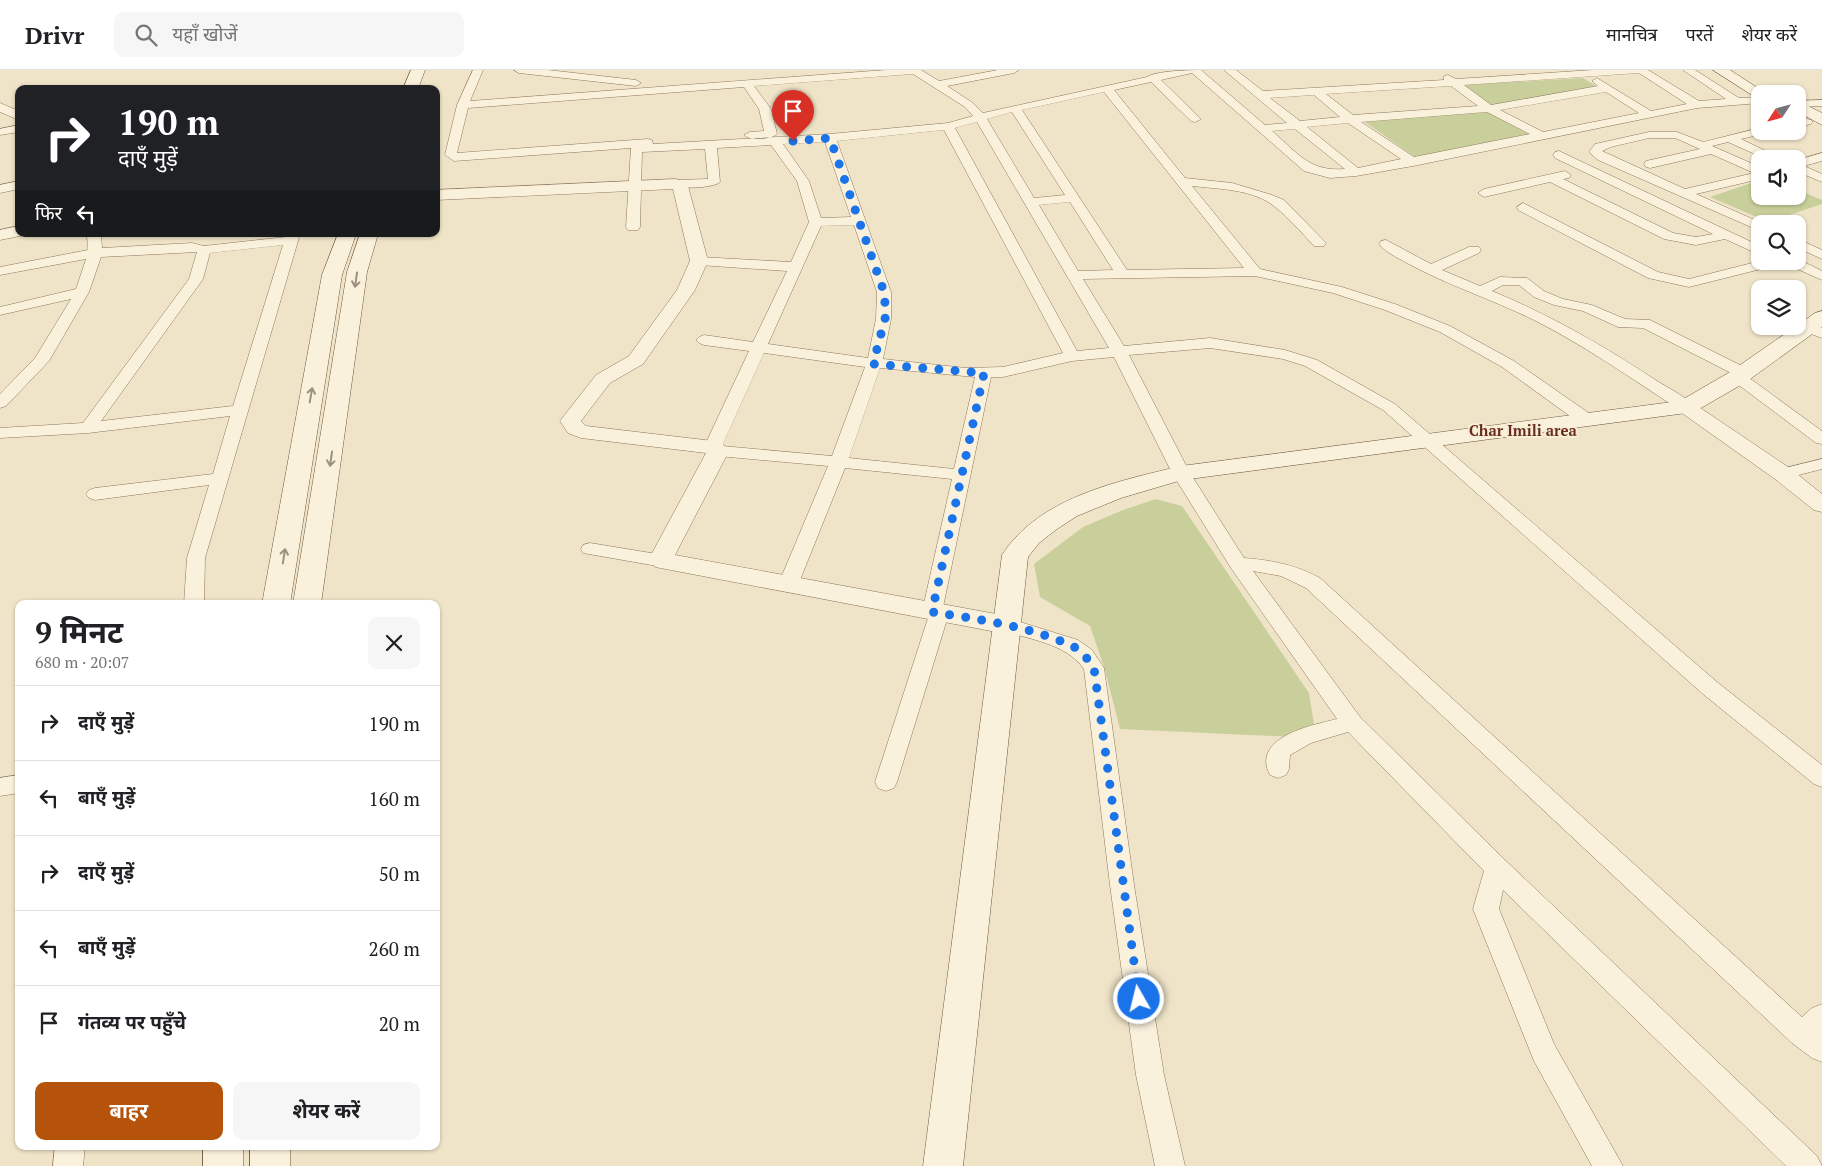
<!DOCTYPE html>
<html lang="hi">
<head>
<meta charset="utf-8">
<style>
	:root { --surface:#fff; --page:#f6f6f6; --text:#202124; --muted:#757577; --line:#e0e0e0; --accent:#b45309 }
	body { margin:0; font-family:"PT Serif","Noto Sans Devanagari",serif; background:var(--page); color:var(--text); height:100vh; display:flex; flex-direction:column; font-size:19px; white-space:nowrap }
	* { box-sizing:border-box; margin:0 }
	p { font-size:16px; color:var(--muted) }
	.icon { flex:none; width:28px; height:28px; fill:none; stroke:currentColor; stroke-width:2; stroke-linecap:round; stroke-linejoin:round }
	.map { position:relative; flex:1; overflow:hidden }
	.sheet { position:absolute; left:15px; top:530px; width:425px; height:550px; display:flex; flex-direction:column; background:var(--surface); border-radius:10px; box-shadow:0 1px 4px #0004 }
	.sheet>* { flex:none }
	.guide { position:absolute; left:15px; top:15px; width:425px; height:152px; border-radius:10px; box-shadow:0 1px 4px #0004; background:#202124; color:#fff; overflow:hidden }
	.needle { width:32px; rotate:234deg }
	.buttons { position:absolute; left:1751px; top:15px; display:grid; gap:10px }
	.buttons a { display:grid; place-items:center; width:55px; height:55px; border-radius:10px; background:var(--surface); box-shadow:0 1px 4px #0004; font-size:25px }
	.pin { position:absolute; display:grid; place-items:center; width:42px; height:42px; color:#fff; margin:-51px -21px; border-radius:50% 50% 50% 0; rotate:-45deg; box-shadow:0 0 5px #0007 }
	.pin .icon { rotate:45deg }
	.me { position:absolute; width:55px; margin:-28px; rotate:352deg; stroke-linejoin:round; filter:drop-shadow(0 0 4px #0008) }
	.turn { display:flex; align-items:center; gap:18px; height:105px; padding:0 20px; font-size:22px }
	.turn .icon { width:65px; height:65px; stroke-width:2.5 }
	.turn b { display:block; font-size:35px; line-height:42px }
	.then { display:flex; align-items:center; height:48px; padding:0 20px; background:#0003; gap:10px; font-size:19px }
	.round { display:grid; place-items:center; flex:none; width:52px; height:52px; border-radius:10px; background:var(--page) }
	.head { display:flex; align-items:center; justify-content:space-between; height:85px; padding:0 20px }
	h1 { font-size:30px; font-weight:700; line-height:38px }
	.button { display:flex; gap:10px; margin-top:auto; padding:10px 20px }
	.button a { flex:1; height:58px; border-radius:10px; background:var(--accent); color:#fff; font-size:20px; font-weight:700; line-height:58px; text-align:center }
	.button a+a { background:var(--page); color:var(--text) }
	ul { padding:0; list-style:none }
	li { display:flex; align-items:center; gap:15px; height:75px; padding:0 20px; border-top:1px solid var(--line) }
	li div { flex:1 }
	li b { display:block; font-size:19px }
	li em { font-style:normal }
	header { display:flex; align-items:center; gap:30px; box-sizing:border-box; height:70px; padding:0 25px; background:var(--surface); border-bottom:1px solid var(--line) }
	header strong { font-size:24px }
	nav { display:flex; gap:28px; margin-inline-start:auto; font-size:18px }
	.search { width:350px; height:45px; background:var(--page); display:flex; align-items:center; gap:12px; box-sizing:border-box; padding:0 18px; border-radius:10px; color:var(--muted); font-size:19px }
	.map>svg:first-child { display:block }
	.green { fill:#c9cf9b }
	.lines { fill:none; stroke-linecap:round; stroke-linejoin:round }
	.minor-casing { stroke:#8d765c; stroke-width:1 }
	.tertiary-casing { stroke:#8d765c; stroke-width:1 }
	.secondary-casing { stroke:#6f573f; stroke-width:1 }
	.minor { fill:#faf1dc; fill-rule:evenodd }
	.tertiary { fill:#faf1dc; fill-rule:evenodd }
	.secondary { fill:#faf1dc; fill-rule:evenodd }
	.oneway { stroke:#9c907e }
	.route { stroke:#1a73e8; stroke-width:9; stroke-dasharray:0 16.2 }
	.labels { text-anchor:middle; stroke-width:4; stroke-linejoin:round; paint-order:stroke }
	.neighbourhood-label { font-size:15px; font-weight:bold; fill:#6b2e1e; stroke:#f7eed8 }
</style>
</head>
<body>
<header>
<strong>Drivr</strong>
<div class="search"><svg class="icon" aria-label="search" viewBox="0 0 24 24"><circle cx="10" cy="10" r="6"/><path d="M15 15l6 6"/></svg>यहाँ खोजें</div>
<nav><a>मानचित्र</a><a>परतें</a><a>शेयर करें</a></nav>
</header>
<div class="map">
<svg width="1822" height="1096" viewBox="0 0 1822 1096">
	<rect width="100%" height="100%" fill="#f0e4c8"/>
	<!-- green -->
	<g class="green">
		<path d="M 1583,8 L 1596,16 L 1491,35 L 1463,15 Z"/>
		<path d="M 1488,42 L 1529,64 L 1415,87 L 1362,50 Z"/>
		<path d="M 1760,110 L 1760,126 L 1798,126 L 1798,120 L 1822,130 L 1822,134 L 1768,152 L 1710,127 Z"/>
		<path d="M 1156,429 L 1182,436 L 1309,623 L 1314,654 L 1296,667 L 1120,659 L 1105,600 L 1090,556 L 1040,527 L 1034,494 L 1083,457 L 1123,440 Z"/>
	</g>
	<g class="lines">
		<defs>
			<g id="minor">
				<path d="M 473,0 L 483,0 L 470,31 L 886,0 L 921,0 L 939,11 L 998,0 L 1019,0 L 1014,3 L 947,16 L 973,33 L 983,43 L 1147,7 C 1155,1 1189,0 1201,0 L 1265,55 L 1287,53 L 1224,0 L 1236,0 L 1263,21 L 1444,10 L 1444,6 L 1448,5 L 1456,9 L 1593,0 L 1648,0 L 1699,31 L 1726,29 L 1683,0 L 1695,0 L 1739,28 L 1760,27 L 1760,33 L 1697,38 L 1413,96 L 1356,106 L 1330,108 L 1304,101 L 1192,3 L 1161,10 L 1199,47 L 1201,49 L 1195,52 L 1191,51 L 1151,12 L 1114,20 L 1185,108 L 1232,113 L 1272,125 L 1284,130 L 1326,173 L 1324,176 L 1314,176 C 1302,163 1289,148 1275,137 C 1254,119 1218,119 1192,116 L 1260,199 L 1342,217 L 1395,234 L 1450,256 L 1514,291 L 1593,346 L 1595,350 L 1593,354 L 1581,354 L 1502,297 L 1440,262 L 1385,240 L 1333,223 L 1255,206 L 1083,209 L 1124,276 L 1210,268 L 1285,280 L 1317,290 L 1395,334 L 1717,612 L 1822,695 L 1822,717 L 1814,714 L 1703,624 L 1383,340 L 1305,296 L 1283,289 L 1210,278 L 1129,285 L 1190,403 L 1244,488 C 1271,490 1296,495 1320,508 L 1802,947 L 1812,938 L 1822,934 L 1822,992 L 1812,988 L 1792,973 L 1306,518 L 1281,506 L 1253,501 L 1360,647 L 1506,791 L 1817,1086 L 1822,1096 L 1786,1096 L 1503,820 L 1499,839 L 1554,974 L 1623,1096 L 1592,1096 L 1534,991 L 1473,839 L 1484,801 L 1348,662 L 1311,673 L 1290,685 L 1289,699 L 1286,705 L 1278,708 L 1270,705 C 1250,667 1313,655 1337,649 L 1231,498 L 1172,403 L 1114,287 L 1072,291 L 1003,307 L 991,307 L 943,537 L 946,538 L 949,543 L 897,712 L 894,718 L 886,721 L 878,718 L 875,712 L 928,548 L 922,542 L 952,409 L 845,398 L 798,515 L 795,520 L 788,522 L 781,520 L 778,515 L 828,396 L 718,386 L 712,385 L 704,377 L 749,281 L 704,275 L 699,273 L 696,270 L 699,267 L 704,265 L 753,272 L 787,201 L 699,195 L 692,191 L 699,187 L 791,192 L 809,152 L 797,111 L 771,75 L 717,78 L 720,112 C 714,118 678,120 672,114 L 678,110 L 708,109 L 705,79 L 642,82 L 640,157 L 638,160 L 628,160 L 626,157 L 631,78 L 454,91 L 445,85 L 457,35 ZM 1639,3 L 1687,34 L 1651,41 L 1597,8 L 1592,11 L 1598,16 L 1491,35 L 1464,15 ZM 913,4 L 965,37 L 973,46 L 948,53 L 830,64 L 653,74 L 652,70 L 648,69 L 457,83 L 468,38 L 744,17 L 759,39 L 764,61 L 750,62 L 744,65 C 751,71 770,70 777,64 L 771,39 L 754,16 ZM 1451,16 L 1478,36 L 1353,45 L 1326,24 ZM 1104,22 L 1244,198 L 1127,200 L 1022,40 ZM 1606,22 L 1639,43 L 1543,62 L 1500,40 ZM 1314,25 L 1340,47 L 1300,51 L 1270,28 ZM 1012,42 L 1065,125 L 1034,128 L 987,49 ZM 1487,42 L 1530,64 L 1414,87 L 1361,52 ZM 977,52 L 1109,278 L 1077,281 L 955,58 ZM 1348,53 L 1401,89 L 1358,98 L 1307,57 ZM 1295,59 L 1345,99 C 1309,102 1298,83 1272,61 ZM 944,60 L 1063,283 L 1003,297 L 966,298 L 883,289 L 891,249 L 891,222 L 837,71 ZM 825,72 L 851,147 L 821,148 L 809,111 L 783,74 ZM 1070,132 L 1113,200 L 1078,201 L 1039,135 ZM 854,155 L 877,222 L 876,249 L 868,288 L 768,274 L 821,156 ZM 764,283 L 865,297 L 832,386 L 722,376 ZM 880,298 L 975,307 L 954,399 L 849,388 Z"/>
				<path d="M 514,0 L 548,0 L 636,10 L 641,13 L 636,16 L 519,3 Z"/>
				<path d="M 1822,30 L 1822,36 L 1798,37 L 1798,31 Z"/>
				<path d="M 1807,49 L 1811,50 L 1813,52 L 1811,54 L 1798,57 L 1798,51 Z"/>
				<path d="M 19,55 L 19,62 L 0,65 L 0,59 Z"/>
				<path d="M 1760,58 L 1760,61 L 1769,61 L 1767,63 L 1741,69 L 1783,89 L 1766,89 L 1728,72 L 1712,76 L 1760,97 L 1760,109 L 1696,124 L 1764,154 L 1760,154 L 1760,161 L 1598,90 L 1589,82 L 1595,74 L 1649,62 L 1677,62 L 1703,72 ZM 1649,68 L 1675,68 L 1700,79 L 1646,91 L 1644,94 L 1646,97 L 1650,98 L 1711,84 L 1754,103 L 1685,119 L 1602,81 L 1611,77 Z"/>
				<path d="M 1559,81 L 1760,176 L 1760,185 L 1725,169 L 1696,175 L 1664,169 L 1550,112 L 1484,127 L 1478,123 L 1484,119 L 1565,101 L 1571,105 L 1569,108 L 1563,109 L 1673,163 L 1696,167 L 1713,164 L 1555,88 L 1553,85 L 1555,82 Z"/>
				<path d="M 1822,83 L 1822,91 L 1804,96 L 1822,104 L 1822,112 L 1798,102 L 1798,90 Z"/>
				<path d="M 19,111 L 19,119 L 0,123 L 0,115 Z"/>
				<path d="M 1523,133 L 1658,202 L 1689,209 L 1760,191 L 1783,191 L 1781,194 L 1689,217 L 1648,208 L 1518,140 L 1517,137 Z"/>
				<path d="M 87,164 L 101,164 L 102,178 L 192,173 L 204,176 L 286,167 L 286,164 L 300,164 L 205,488 L 204,534 L 184,534 L 187,488 L 209,415 L 95,430 L 89,428 L 86,424 L 89,420 L 95,418 L 213,404 L 230,346 L 88,363 L 0,368 L 0,358 L 83,353 L 189,209 L 197,182 L 101,187 L 89,222 L 49,291 L 6,336 L 0,338 L 0,324 L 35,288 L 71,229 L 0,245 L 0,237 L 76,219 L 86,189 L 0,205 L 0,197 L 88,180 ZM 283,175 L 233,336 L 101,351 L 203,209 L 210,183 Z"/>
				<path d="M 1798,169 L 1822,180 L 1822,189 L 1798,178 Z"/>
				<path d="M 1386,170 L 1431,194 L 1469,177 L 1479,177 L 1481,180 L 1479,183 L 1442,200 L 1480,216 L 1500,207 L 1527,208 L 1544,221 L 1563,229 L 1592,235 L 1625,249 L 1650,250 L 1750,300 L 1752,303 L 1748,307 L 1822,361 L 1822,374 L 1816,373 L 1732,310 L 1730,307 L 1733,304 L 1643,258 L 1618,257 L 1583,241 L 1554,235 L 1534,227 L 1519,215 L 1503,215 L 1492,221 C 1550,245 1604,276 1657,311 C 1668,318 1686,326 1694,337 L 1692,340 L 1680,340 C 1632,309 1584,275 1532,249 C 1491,229 1447,215 1407,193 C 1398,188 1385,182 1379,174 L 1381,171 Z"/>
				<path d="M 1798,189 L 1822,201 L 1822,210 L 1786,194 L 1784,191 L 1798,191 Z"/>
				<path d="M 1808,254 L 1822,258 L 1822,268 L 1803,261 L 1801,258 L 1803,255 Z"/>
				<path d="M 1822,389 L 1822,399 L 1783,409 L 1777,408 L 1774,404 L 1777,400 Z"/>
				<path d="M 590,473 L 663,485 L 670,487 L 673,491 L 670,495 L 663,497 L 583,483 L 581,479 L 583,475 Z"/>
				<path d="M 1007,548 L 1078,570 L 1092,580 L 1104,598 L 1134,815 L 1164,1005 L 1185,1096 L 1155,1096 L 1136,1005 L 1110,815 L 1084,599 C 1066,573 1028,569 1000,560 L 997,555 L 1000,550 Z"/>
				<path d="M 19,705 L 19,723 L 0,726 L 0,708 Z"/>
				<path d="M 55,1076 L 85,1076 L 83,1096 L 53,1096 Z"/>
			</g>
			<g id="tertiary">
				<path d="M 0,33 L 19,41 L 19,50 L 0,42 Z"/>
				<path d="M 676,109 L 686,113 L 688,116 L 708,191 L 695,220 L 643,294 L 610,313 L 581,351 L 586,356 L 713,371 L 721,372 L 729,381 L 675,485 L 1007,546 L 1016,549 L 1020,555 L 1016,561 L 1007,564 L 655,497 L 650,487 L 706,383 L 581,368 L 568,363 L 560,351 L 596,305 L 629,286 L 677,220 L 690,191 L 673,119 L 436,130 L 436,120 Z"/>
				<path d="M 19,156 L 19,164 L 25,165 L 0,170 L 0,160 Z"/>
				<path d="M 1686,331 L 1693,333 L 1791,399 L 1822,424 L 1822,442 L 1814,440 L 1775,409 L 1679,341 L 1676,337 L 1679,333 Z"/>
			</g>
			<g id="secondary">
				<path d="M 411,0 L 425,0 L 418,19 L 403,19 Z"/>
				<path d="M 1713,0 L 1730,0 L 1767,24 L 1760,24 L 1760,29 L 1755,27 Z"/>
				<path d="M 1798,31 L 1822,43 L 1822,55 L 1798,42 Z"/>
				<path d="M 338,164 L 356,164 L 342,205 L 290,534 L 262,534 L 322,205 Z"/>
				<path d="M 360,164 L 378,164 L 367,202 L 321,534 L 293,534 L 347,202 Z"/>
				<path d="M 1822,241 L 1822,257 L 1746,312 L 1694,342 L 1182,410 L 1121,428 L 1077,446 L 1057,459 L 1039,473 L 1028,487 L 963,1096 L 923,1096 L 1002,485 C 1039,427 1119,411 1181,396 L 1680,331 L 1730,302 L 1815,243 Z"/>
				<rect x="203" y="1076" width="40" height="20"/>
				<rect x="250" y="1076" width="40" height="20"/>
			</g>
		</defs>
		<!-- minor casing -->
		<use href="#minor" class="minor-casing"/>
		<!-- tertiary casing -->
		<use href="#tertiary" class="tertiary-casing"/>
		<!-- secondary casing -->
		<use href="#secondary" class="secondary-casing"/>
		<!-- minor -->
		<use href="#minor" class="minor"/>
		<!-- tertiary -->
		<use href="#tertiary" class="tertiary"/>
		<!-- secondary -->
		<use href="#secondary" class="secondary"/>
	</g>
	<!-- one-way arrows -->
	<defs><path id="oneway-shaft" d="M-6 0H5M1.5-3L5.5 0L1.5 3" fill="none" stroke-width="1.6" stroke-linecap="round" stroke-linejoin="round" transform="scale(1.25)"/></defs>
	<g class="oneway">
		<use href="#oneway-shaft" transform="translate(356 210) rotate(98)"/>
		<use href="#oneway-shaft" transform="translate(311 325) rotate(-80)"/>
		<use href="#oneway-shaft" transform="translate(331 389) rotate(98)"/>
		<use href="#oneway-shaft" transform="translate(284 486) rotate(-81)"/>
	</g>
	<g class="lines">
		<!-- route -->
		<path class="route" d="M 793,71 L 830,68 L 884,222 L 886,245 L 873,294 L 984,303 L 932,542 C 977,549 1028,556 1070,575 C 1080,579 1088,589 1094,598 L 1139,929"/>
	</g>
	<g class="labels">
		<!-- neighbourhood labels -->
		<g class="neighbourhood-label">
			<text x="1523" y="366">Char Imili area</text>
		</g>
	</g>
</svg>
<div class="buttons">
<a><svg class="needle" viewBox="-14 -14 28 28"><path d="M0-13l5 13h-10z" fill="#e53935"/><path d="M0 13l5-13h-10z" fill="#757577"/></svg></a>
<a><svg class="icon" aria-label="sound" viewBox="0 0 24 24"><path d="M4 9h4l5-4v14l-5-4H4zM17 9q2 3 0 6"/></svg></a>
<a><svg class="icon" aria-label="search" viewBox="0 0 24 24"><circle cx="10" cy="10" r="6"/><path d="M15 15l6 6"/></svg></a>
<a><svg class="icon" aria-label="layers" viewBox="0 0 24 24"><path d="M12 4l9 5-9 5-9-5zM3 14l9 5 9-5"/></svg></a>
</div>
<div class="pin" style="left:793px;top:71px;background:#d93025"><svg class="icon" aria-label="arrive" viewBox="0 0 24 24"><path d="M6 21V4h12l-3 4 3 4H6"/></svg></div>
<svg class="me" style="left:1139px;top:929px" viewBox="-20 -20 40 40"><circle r="17" fill="#1a73e8" stroke="#fff" stroke-width="3"/><path d="M0-11L8 9 0 5-8 9z" fill="#fff"/></svg>
<div class="guide">
<div class="turn"><svg class="icon" aria-label="right" viewBox="0 0 24 24"><path d="M7 20v-9h11M14 6l5 5-5 5"/></svg><div><b>190 m</b>दाएँ मुड़ें</div></div>
<div class="then">फिर<svg class="icon" aria-label="left" viewBox="0 0 24 24"><path d="M17 20v-9H6M10 6l-5 5 5 5"/></svg></div>
</div>
<section class="sheet">
<div class="head"><div><h1>9 मिनट</h1><p>680 m · 20:07</p></div><a class="round"><svg class="icon" aria-label="close" viewBox="0 0 24 24"><path d="M6 6l12 12M18 6L6 18"/></svg></a></div>
<ul>
<li><svg class="icon" aria-label="right" viewBox="0 0 24 24"><path d="M7 20v-9h11M14 6l5 5-5 5"/></svg><div><b>दाएँ मुड़ें</b></div><em>190 m</em></li>
<li><svg class="icon" aria-label="left" viewBox="0 0 24 24"><path d="M17 20v-9H6M10 6l-5 5 5 5"/></svg><div><b>बाएँ मुड़ें</b></div><em>160 m</em></li>
<li><svg class="icon" aria-label="right" viewBox="0 0 24 24"><path d="M7 20v-9h11M14 6l5 5-5 5"/></svg><div><b>दाएँ मुड़ें</b></div><em>50 m</em></li>
<li><svg class="icon" aria-label="left" viewBox="0 0 24 24"><path d="M17 20v-9H6M10 6l-5 5 5 5"/></svg><div><b>बाएँ मुड़ें</b></div><em>260 m</em></li>
<li><svg class="icon" aria-label="arrive" viewBox="0 0 24 24"><path d="M6 21V4h12l-3 4 3 4H6"/></svg><div><b>गंतव्य पर पहुँचे</b></div><em>20 m</em></li>
</ul>
<div class="button"><a>बाहर</a><a>शेयर करें</a></div>
</section>
</div>
</body>
</html>
